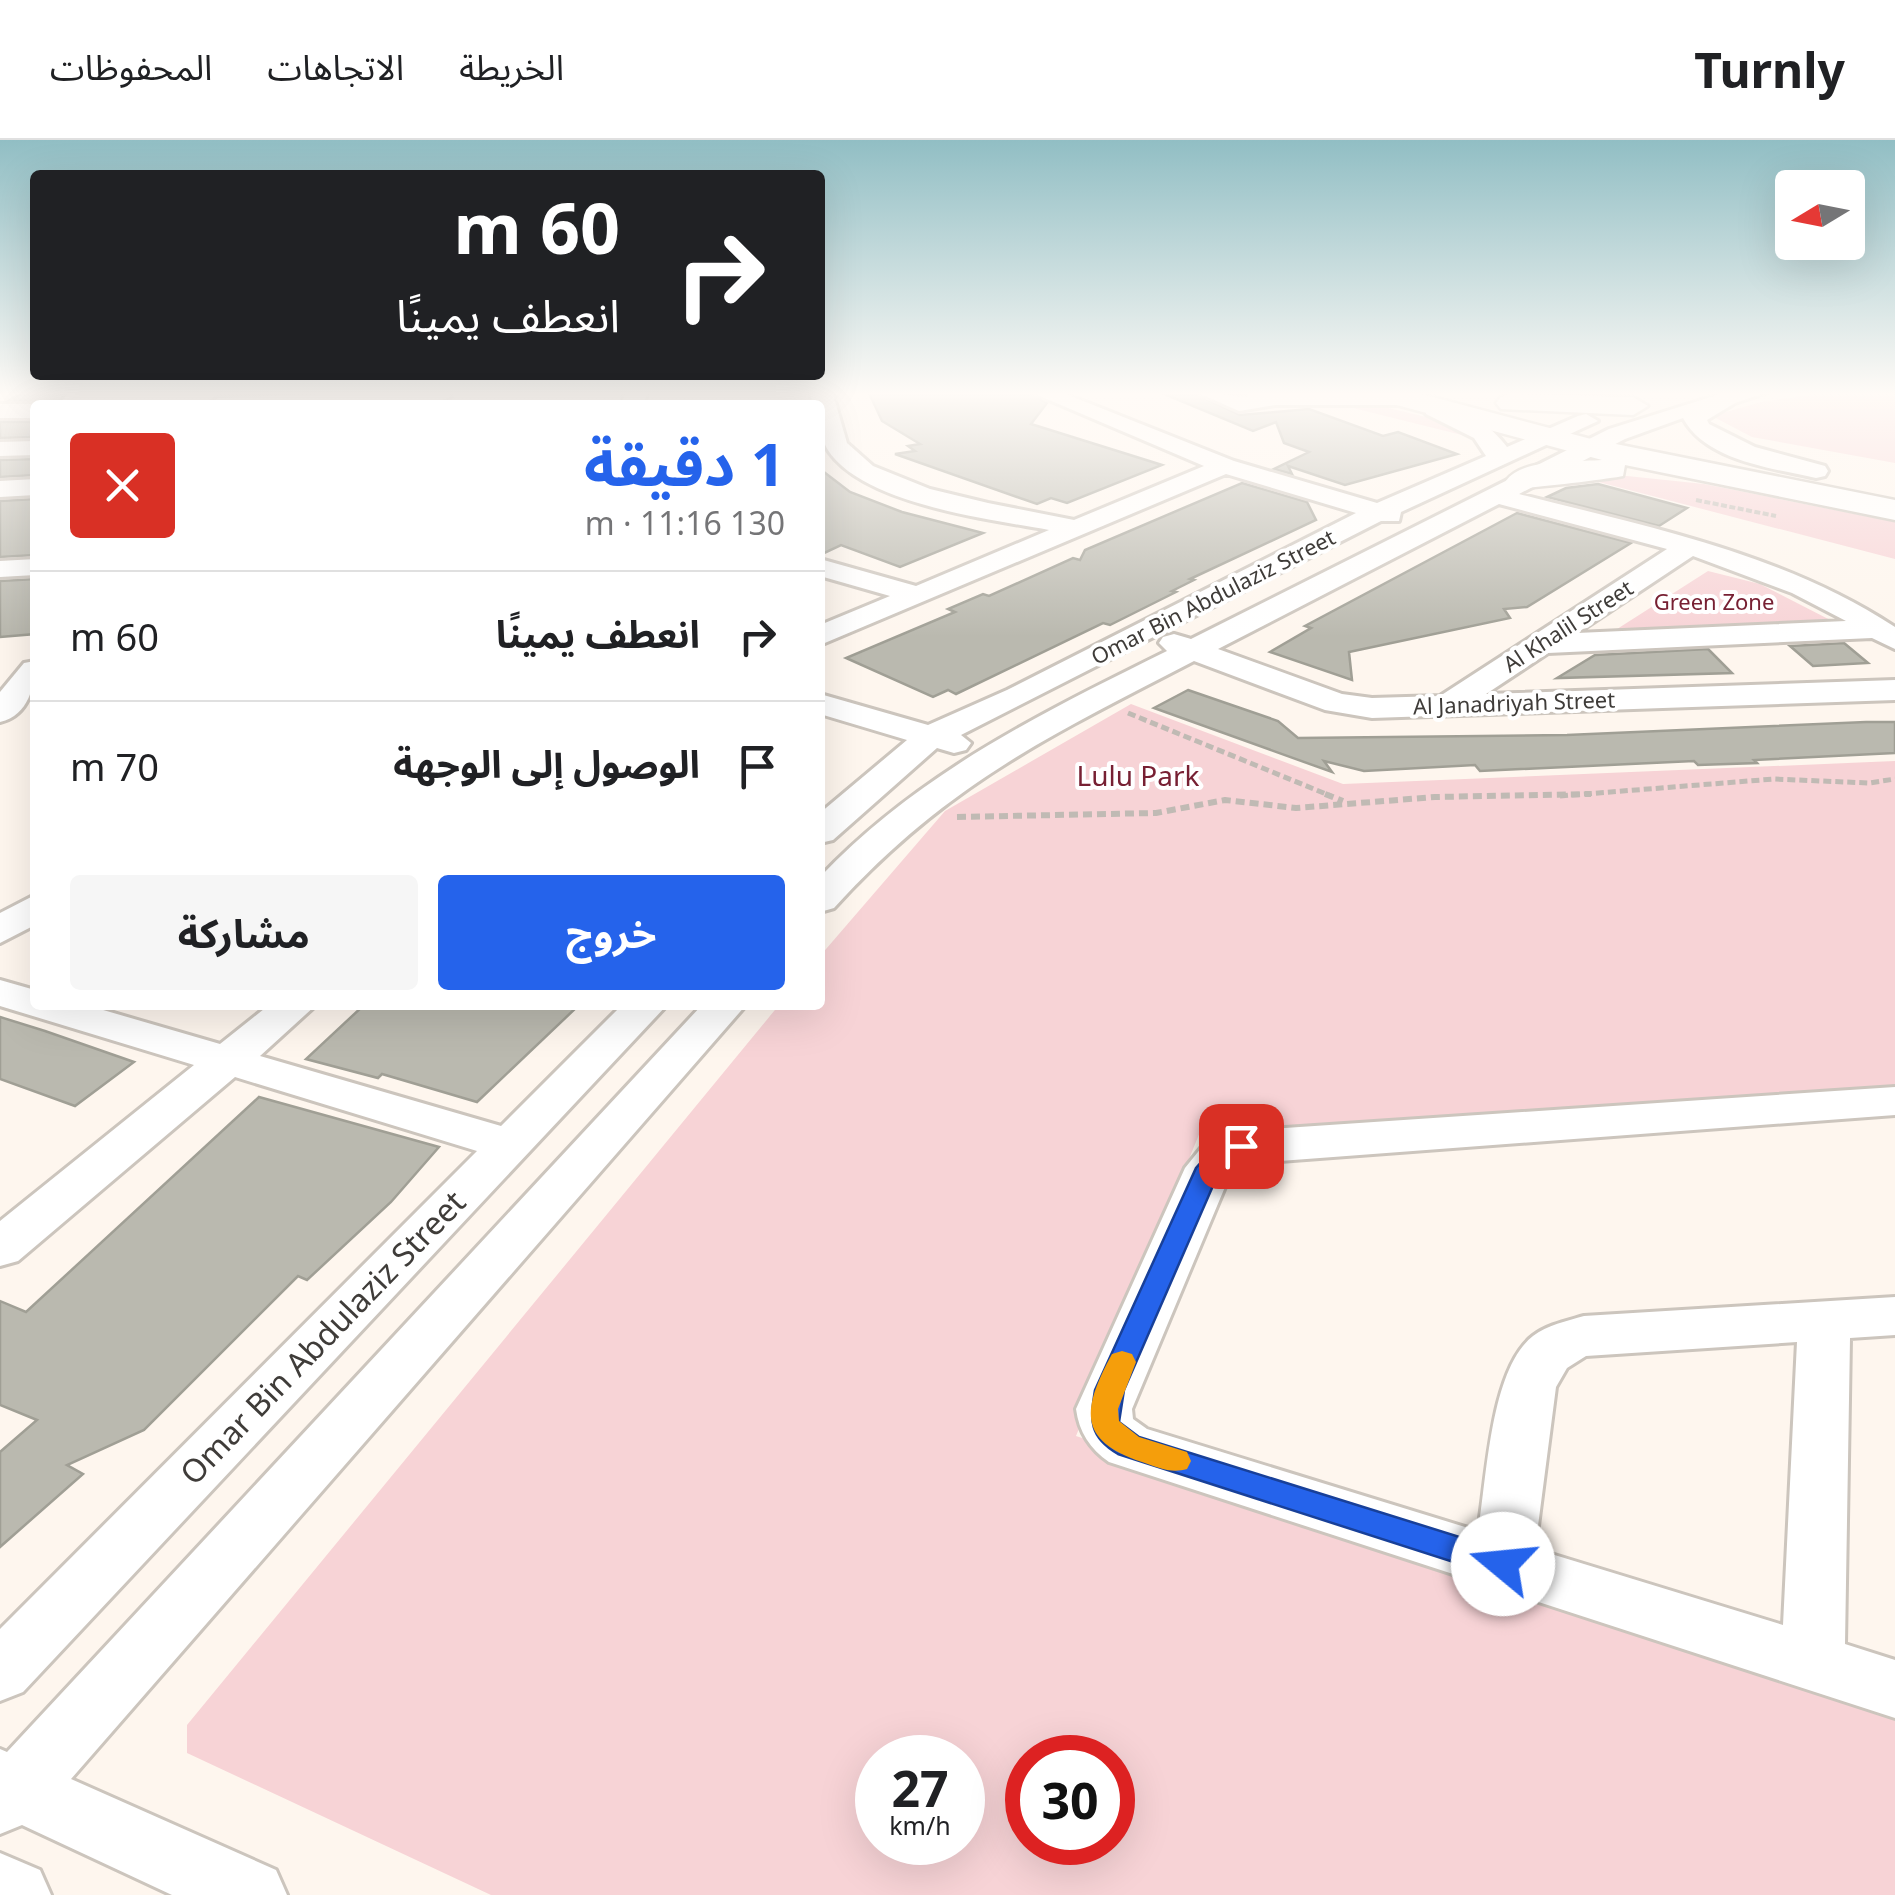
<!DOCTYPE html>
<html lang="ar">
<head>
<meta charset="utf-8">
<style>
	:root { --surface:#fff; --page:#f6f6f6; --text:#202124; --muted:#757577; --line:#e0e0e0; --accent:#2563eb }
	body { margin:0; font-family:"Noto Sans","Noto Sans Arabic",sans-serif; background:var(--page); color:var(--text); direction:rtl; height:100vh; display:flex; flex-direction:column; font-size:38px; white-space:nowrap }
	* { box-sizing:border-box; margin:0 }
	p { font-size:32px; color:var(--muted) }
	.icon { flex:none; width:55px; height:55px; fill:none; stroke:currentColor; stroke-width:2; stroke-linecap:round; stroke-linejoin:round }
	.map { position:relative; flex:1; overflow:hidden; direction:ltr }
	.side { position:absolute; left:30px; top:260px; width:795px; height:610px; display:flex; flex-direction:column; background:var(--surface); border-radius:10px; box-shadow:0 10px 40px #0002; direction:rtl }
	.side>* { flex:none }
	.top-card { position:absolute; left:30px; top:30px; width:795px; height:210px; border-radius:10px; box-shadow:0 10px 40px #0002; direction:rtl; background:#202124; color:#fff; overflow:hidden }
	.needle { width:65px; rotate:260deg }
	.buttons { position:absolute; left:1775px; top:30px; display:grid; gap:20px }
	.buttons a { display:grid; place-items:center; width:90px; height:90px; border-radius:10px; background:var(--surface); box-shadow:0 10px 40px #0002; font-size:50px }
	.speed { position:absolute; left:855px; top:1595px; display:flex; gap:20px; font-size:50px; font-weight:700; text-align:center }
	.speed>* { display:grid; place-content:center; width:130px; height:130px; border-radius:50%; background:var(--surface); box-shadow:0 10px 40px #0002; line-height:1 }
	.speed small { font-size:25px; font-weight:400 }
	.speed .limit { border:15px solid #d22; background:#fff; color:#111 }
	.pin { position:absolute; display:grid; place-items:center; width:85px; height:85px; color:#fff; margin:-42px; border-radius:20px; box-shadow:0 5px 15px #0006 }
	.me { position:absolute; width:110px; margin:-55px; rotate:287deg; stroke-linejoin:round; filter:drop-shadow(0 0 8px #0008) }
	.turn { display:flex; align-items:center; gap:35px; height:210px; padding:0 40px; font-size:45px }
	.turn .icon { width:130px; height:130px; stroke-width:2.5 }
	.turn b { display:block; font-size:70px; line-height:85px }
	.round { display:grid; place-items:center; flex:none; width:105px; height:105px; border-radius:10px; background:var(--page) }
	.headline { display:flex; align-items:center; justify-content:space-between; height:170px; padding:0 40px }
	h1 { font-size:60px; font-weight:700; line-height:75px; color:var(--accent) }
	.action { display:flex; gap:20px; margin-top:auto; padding:20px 40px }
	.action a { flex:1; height:115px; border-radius:10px; background:var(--accent); color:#fff; font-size:40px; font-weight:700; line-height:115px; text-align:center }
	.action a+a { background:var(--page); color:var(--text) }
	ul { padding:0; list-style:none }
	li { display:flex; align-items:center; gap:30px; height:130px; padding:0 40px; border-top:2px solid var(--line) }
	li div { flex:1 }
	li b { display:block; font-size:38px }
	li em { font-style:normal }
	header { display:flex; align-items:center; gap:60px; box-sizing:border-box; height:140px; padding:0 50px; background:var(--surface); border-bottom:2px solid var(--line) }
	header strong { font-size:48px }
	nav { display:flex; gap:55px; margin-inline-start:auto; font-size:35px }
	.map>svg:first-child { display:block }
	.green { fill:#f7d3d6; fill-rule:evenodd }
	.building { fill:#bab9af; stroke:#a09f95; stroke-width:2.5 }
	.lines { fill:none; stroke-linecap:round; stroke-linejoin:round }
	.minor-casing { stroke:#ccc5bd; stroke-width:6 }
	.major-casing { stroke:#ccc5bd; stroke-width:5 }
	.path-far2 { stroke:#c0bab4; stroke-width:4; stroke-dasharray:6 2.5; stroke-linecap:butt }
	.path-far1 { stroke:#c0bab4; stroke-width:5; stroke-dasharray:8 4; stroke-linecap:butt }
	.path { stroke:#c0bab4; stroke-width:6; stroke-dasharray:9 5; stroke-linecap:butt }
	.minor { fill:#fff; fill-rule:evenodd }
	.major { fill:#fff; fill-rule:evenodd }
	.route { fill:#2563eb; stroke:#184099; stroke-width:2.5 }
	.slow { fill:#f59e0b }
	.labels { text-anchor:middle; stroke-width:8; stroke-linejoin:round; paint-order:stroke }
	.far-street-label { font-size:22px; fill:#3f3c39; stroke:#fff }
	.far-park-label { font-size:22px; fill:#772033; stroke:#fff }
	.park-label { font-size:28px; fill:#772033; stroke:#fff }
	.near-street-label { font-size:32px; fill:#3f3c39; stroke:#fff }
</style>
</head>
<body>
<header>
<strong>Turnly</strong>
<nav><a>الخريطة</a><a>الاتجاهات</a><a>المحفوظات</a></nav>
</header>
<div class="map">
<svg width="1895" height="1755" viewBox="0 0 1895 1755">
	<rect width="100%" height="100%" fill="#fef6ee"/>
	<!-- green -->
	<g class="green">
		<path d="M 1837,251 L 1895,251 L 1895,323 L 1752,297 L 1712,276 L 1761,262 Z"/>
		<path d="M 1363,262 L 1439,280 L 1474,298 L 1353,268 Z"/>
		<path d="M 1627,336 L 1704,344 L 1895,382 L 1895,419 L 1587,339 Z"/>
		<path d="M 1708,431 L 1760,444 L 1838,484 L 1603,498 Z"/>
		<path d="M 1131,564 L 1343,644 L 1895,621 L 1895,948 L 1200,992 L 1076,1296 L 1895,1561 L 1895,1755 L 491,1755 L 187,1613 L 187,1585 L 779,865 L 820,865 L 820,816 L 945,671 ZM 878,1618 L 962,1618 L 962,1702 L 878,1702 ZM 1028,1618 L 1112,1618 L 1112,1702 L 1028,1702 Z"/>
	</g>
	<!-- building -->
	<g class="building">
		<path d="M 24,251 L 68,251 L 57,265 L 10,260 Z"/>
		<path d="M 874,251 L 1025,251 L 1047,263 L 1031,284 L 1162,325 L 1067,363 L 1051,358 L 1037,364 L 895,314 L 915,311 L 908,306 L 920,304 L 882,281 L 869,253 Z"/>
		<path d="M 1157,251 L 1190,251 L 1240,275 L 1309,269 L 1383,296 L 1398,292 L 1457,314 L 1345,345 L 1288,326 L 1292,334 L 1274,329 L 1309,312 L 1284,303 L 1276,282 L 1253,291 Z"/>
		<path d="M 0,282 L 35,282 L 35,297 L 0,298 Z"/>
		<path d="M 35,319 L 35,335 L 0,337 L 0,320 Z"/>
		<path d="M 820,329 L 850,352 L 902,372 L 983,393 L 900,427 L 841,405 L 820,415 Z"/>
		<path d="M 1242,343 L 1307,362 L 1316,380 L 1190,439 L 1194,440 L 1172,451 L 1176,452 L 1110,485 L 1103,483 L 956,554 L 948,550 L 933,557 L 846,518 L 955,472 L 948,469 L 983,454 L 989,456 L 1073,418 L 1080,420 L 1085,410 Z"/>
		<path d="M 1598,344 L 1687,368 L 1659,386 L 1547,357 L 1566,348 Z"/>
		<path d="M 35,359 L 35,415 L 0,417 L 0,361 Z"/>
		<path d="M 1517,373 L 1631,403 L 1527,467 L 1504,469 L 1510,478 L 1349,512 L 1352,540 L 1270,512 L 1311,488 L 1305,486 Z"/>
		<path d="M 35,439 L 35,494 L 0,497 L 0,441 Z"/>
		<path d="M 1844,503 L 1868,523 L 1813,526 L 1790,506 Z"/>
		<path d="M 1708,509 L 1732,533 L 1557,538 L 1595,515 Z"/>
		<path d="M 1188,550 L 1278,581 L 1298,598 L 1567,595 L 1866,582 L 1895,582 L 1895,613 L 1754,620 L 1757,623 L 1698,625 L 1694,621 L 1480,631 L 1475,625 L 1364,631 L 1324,621 L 1332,632 L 1154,568 Z"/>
		<path d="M 364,865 L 579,865 L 477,962 L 382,934 L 378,938 L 306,919 Z"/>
		<path d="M 0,877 L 45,891 L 134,922 L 75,966 L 0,939 Z"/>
		<path d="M 259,957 L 439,1007 L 391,1062 L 307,1140 L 298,1136 L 144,1290 L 67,1325 L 83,1334 L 0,1407 L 0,1312 L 37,1280 L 0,1265 L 0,1161 L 26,1172 Z"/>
	</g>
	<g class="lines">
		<defs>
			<g id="minor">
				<path d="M 399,251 L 447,251 L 451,256 C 435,272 243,265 207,265 L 218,258 Z"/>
				<path d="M 625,251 L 647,251 L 644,265 L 622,265 Z"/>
				<path d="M 810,251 L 832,251 L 847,303 L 873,326 L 930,349 L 988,363 L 1074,380 L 1204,326 L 1028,251 L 1058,251 L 1234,321 L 1377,363 L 1486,316 L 1474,298 L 1426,274 L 1426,264 C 1454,258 1491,285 1507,307 L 1578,276 L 1586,274 L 1598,281 L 1401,372 L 1399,381 L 1381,381 L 961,595 L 971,603 L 966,610 L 954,613 L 937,608 L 833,700 L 820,703 L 820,673 L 907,600 L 820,574 L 820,554 L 928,585 L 1007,550 L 1356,373 L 1226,334 L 820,505 L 820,485 L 890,456 L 820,436 L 820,419 L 916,446 L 1049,390 C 989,379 852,363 824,303 C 818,291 820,278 820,265 L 813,265 Z"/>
				<path d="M 1194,251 C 1211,251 1235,258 1249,256 L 1246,251 L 1401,251 L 1412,258 L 1401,265 L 1275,265 L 1239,271 Z"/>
				<path d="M 1730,251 L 1771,251 L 1735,263 L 1707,280 L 1709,284 L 1755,307 L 1825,326 L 1828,331 L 1825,336 L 1816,338 C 1772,328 1706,321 1683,278 L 1625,299 L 1519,354 C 1648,387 1782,413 1895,487 L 1895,509 L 1872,498 L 1548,513 L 1486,554 L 1895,540 L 1895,560 L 1372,578 L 1325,570 L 1194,521 C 1049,596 947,644 834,768 L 820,772 L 820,737 C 919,633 1040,574 1167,511 L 1159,503 L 1163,497 L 1174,494 L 1191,499 L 1609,289 ZM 1499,364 L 1667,409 L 1440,556 L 1372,558 L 1342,554 L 1218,509 ZM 1693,416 L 1792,453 L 1846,481 L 1577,493 Z"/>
				<path d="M 0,264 L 35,264 L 38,265 L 35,278 L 0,278 Z"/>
				<path d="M 35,301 L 35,315 L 0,316 L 0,302 Z"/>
				<path d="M 35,339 L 35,355 L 0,357 L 0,341 Z"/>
				<path d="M 35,419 L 35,435 L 0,437 L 0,421 Z"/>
				<path d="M 35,521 C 35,546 29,575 0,582 L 0,552 L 24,523 Z"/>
				<path d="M 35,755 L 35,785 L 0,803 L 0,773 Z"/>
				<path d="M 0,840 L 35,850 L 35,865 L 86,865 L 220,904 L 269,865 L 316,865 L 260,916 L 501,986 L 622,865 L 667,865 L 23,1552 L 0,1561 L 0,1489 L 477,1011 L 235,937 L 18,1121 L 0,1126 L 0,1081 L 194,925 L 0,866 Z"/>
				<path d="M 702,865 L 746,865 L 71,1639 L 276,1730 L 287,1755 L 172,1755 L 22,1685 L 0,1694 L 0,1609 L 7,1612 Z"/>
				<path d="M 1895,947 L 1895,975 L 1240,1024 L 1230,1035 L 1132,1269 L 1133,1279 L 1147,1289 L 1478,1391 C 1487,1340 1490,1229 1533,1196 C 1547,1185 1567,1181 1584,1176 L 1895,1157 L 1895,1195 L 1850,1198 L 1845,1504 L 1895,1520 L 1895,1578 L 1109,1322 C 1090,1309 1079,1292 1076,1269 L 1185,1028 L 1206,1002 L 1241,991 ZM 1797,1202 L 1783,1485 L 1535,1409 L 1556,1247 L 1567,1228 L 1586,1216 Z"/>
				<path d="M 0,1713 L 40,1730 L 51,1755 L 0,1755 Z"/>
			</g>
			<g id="major">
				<path d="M 1363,251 L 1410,251 L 1591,299 L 1895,360 L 1895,380 L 1625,325 L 1623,336 C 1609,339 1520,350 1511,348 L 1506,341 C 1522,318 1576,322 1602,320 L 1367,257 Z"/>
				<path d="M 1511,254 L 1633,257 L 1648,266 L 1633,275 L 1501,269 L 1496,263 L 1501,257 Z"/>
			</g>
		</defs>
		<!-- minor casing -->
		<use href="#minor" class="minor-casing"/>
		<!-- major casing -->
		<use href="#major" class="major-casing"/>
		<!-- path-far2 -->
		<path class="path-far2" d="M 1696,360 L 1776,376"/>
		<!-- path-far1 -->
		<g class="path-far1">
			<path d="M 1128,573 L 1331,656"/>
			<path d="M 1560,656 L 1774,639 L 1869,643 L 1895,639"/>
		</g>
		<!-- path -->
		<g class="path">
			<path d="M 1325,654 L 1343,661"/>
			<path d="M 957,677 L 1156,673 L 1225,660 L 1296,668 L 1435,657 L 1591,654"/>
		</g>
		<!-- minor -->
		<use href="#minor" class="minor"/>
		<!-- major -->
		<use href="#major" class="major"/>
	</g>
	<!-- sky -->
	<linearGradient id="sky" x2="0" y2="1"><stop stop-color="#91bec4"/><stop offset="0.51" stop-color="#fffbf7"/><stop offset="1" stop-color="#fffbf7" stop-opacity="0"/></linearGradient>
	<rect width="1895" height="497" fill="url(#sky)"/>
	<!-- route -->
	<path class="route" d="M 1241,998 L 1253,1006 L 1219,1032 L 1124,1250 L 1119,1282 L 1139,1297 L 1514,1414 L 1519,1424 L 1514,1434 L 1503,1438 L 1118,1314 C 1089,1297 1090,1281 1095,1250 L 1196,1028 L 1214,1008 Z"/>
	<!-- slow -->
	<path class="slow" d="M 1122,1211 L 1132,1214 L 1136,1222 L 1118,1269 L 1119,1281 L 1139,1297 L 1187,1312 L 1191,1321 L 1187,1329 C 1171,1334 1157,1327 1142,1322 C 1076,1300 1083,1268 1112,1214 Z"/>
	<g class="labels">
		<!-- far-street labels -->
		<g class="far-street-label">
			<text transform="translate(1213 457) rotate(-27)" y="8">Omar Bin Abdulaziz Street</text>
			<text transform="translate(1568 486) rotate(-33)" y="8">Al Khalil Street</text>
			<text transform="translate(1514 563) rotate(-2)" y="8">Al Janadriyah Street</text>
		</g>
		<!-- far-park labels -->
		<g class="far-park-label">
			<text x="1714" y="470">Green Zone</text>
		</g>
		<!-- park labels -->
		<g class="park-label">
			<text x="1138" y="646">Lulu Park</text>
		</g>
		<!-- near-street labels -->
		<g class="near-street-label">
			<text transform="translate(323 1198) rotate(-46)" y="11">Omar Bin Abdulaziz Street</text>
		</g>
	</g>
</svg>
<div class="buttons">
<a><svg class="needle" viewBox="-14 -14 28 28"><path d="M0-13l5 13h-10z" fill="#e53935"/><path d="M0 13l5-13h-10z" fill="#757577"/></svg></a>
</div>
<div class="speed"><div>27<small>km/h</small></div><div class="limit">30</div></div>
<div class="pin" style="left:1241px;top:1006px;background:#d93025"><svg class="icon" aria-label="arrive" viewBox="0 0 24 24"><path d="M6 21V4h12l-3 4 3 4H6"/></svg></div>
<svg class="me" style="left:1503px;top:1424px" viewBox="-20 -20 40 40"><circle r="19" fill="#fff"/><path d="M0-13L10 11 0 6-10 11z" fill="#2563eb"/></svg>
<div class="top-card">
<div class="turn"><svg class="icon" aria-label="right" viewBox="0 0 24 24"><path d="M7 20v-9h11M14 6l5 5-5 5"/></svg><div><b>60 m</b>انعطف يمينًا</div></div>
</div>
<section class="side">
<div class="headline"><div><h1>1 دقيقة</h1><p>130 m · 11:16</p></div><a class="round" style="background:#d93025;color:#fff"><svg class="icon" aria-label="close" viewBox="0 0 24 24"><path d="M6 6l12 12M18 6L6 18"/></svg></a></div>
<ul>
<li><svg class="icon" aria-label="right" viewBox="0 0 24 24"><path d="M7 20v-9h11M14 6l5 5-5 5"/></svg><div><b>انعطف يمينًا</b></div><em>60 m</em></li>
<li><svg class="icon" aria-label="arrive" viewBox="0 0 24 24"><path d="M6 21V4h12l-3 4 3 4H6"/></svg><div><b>الوصول إلى الوجهة</b></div><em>70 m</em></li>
</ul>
<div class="action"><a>خروج</a><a>مشاركة</a></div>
</section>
</div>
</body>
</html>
